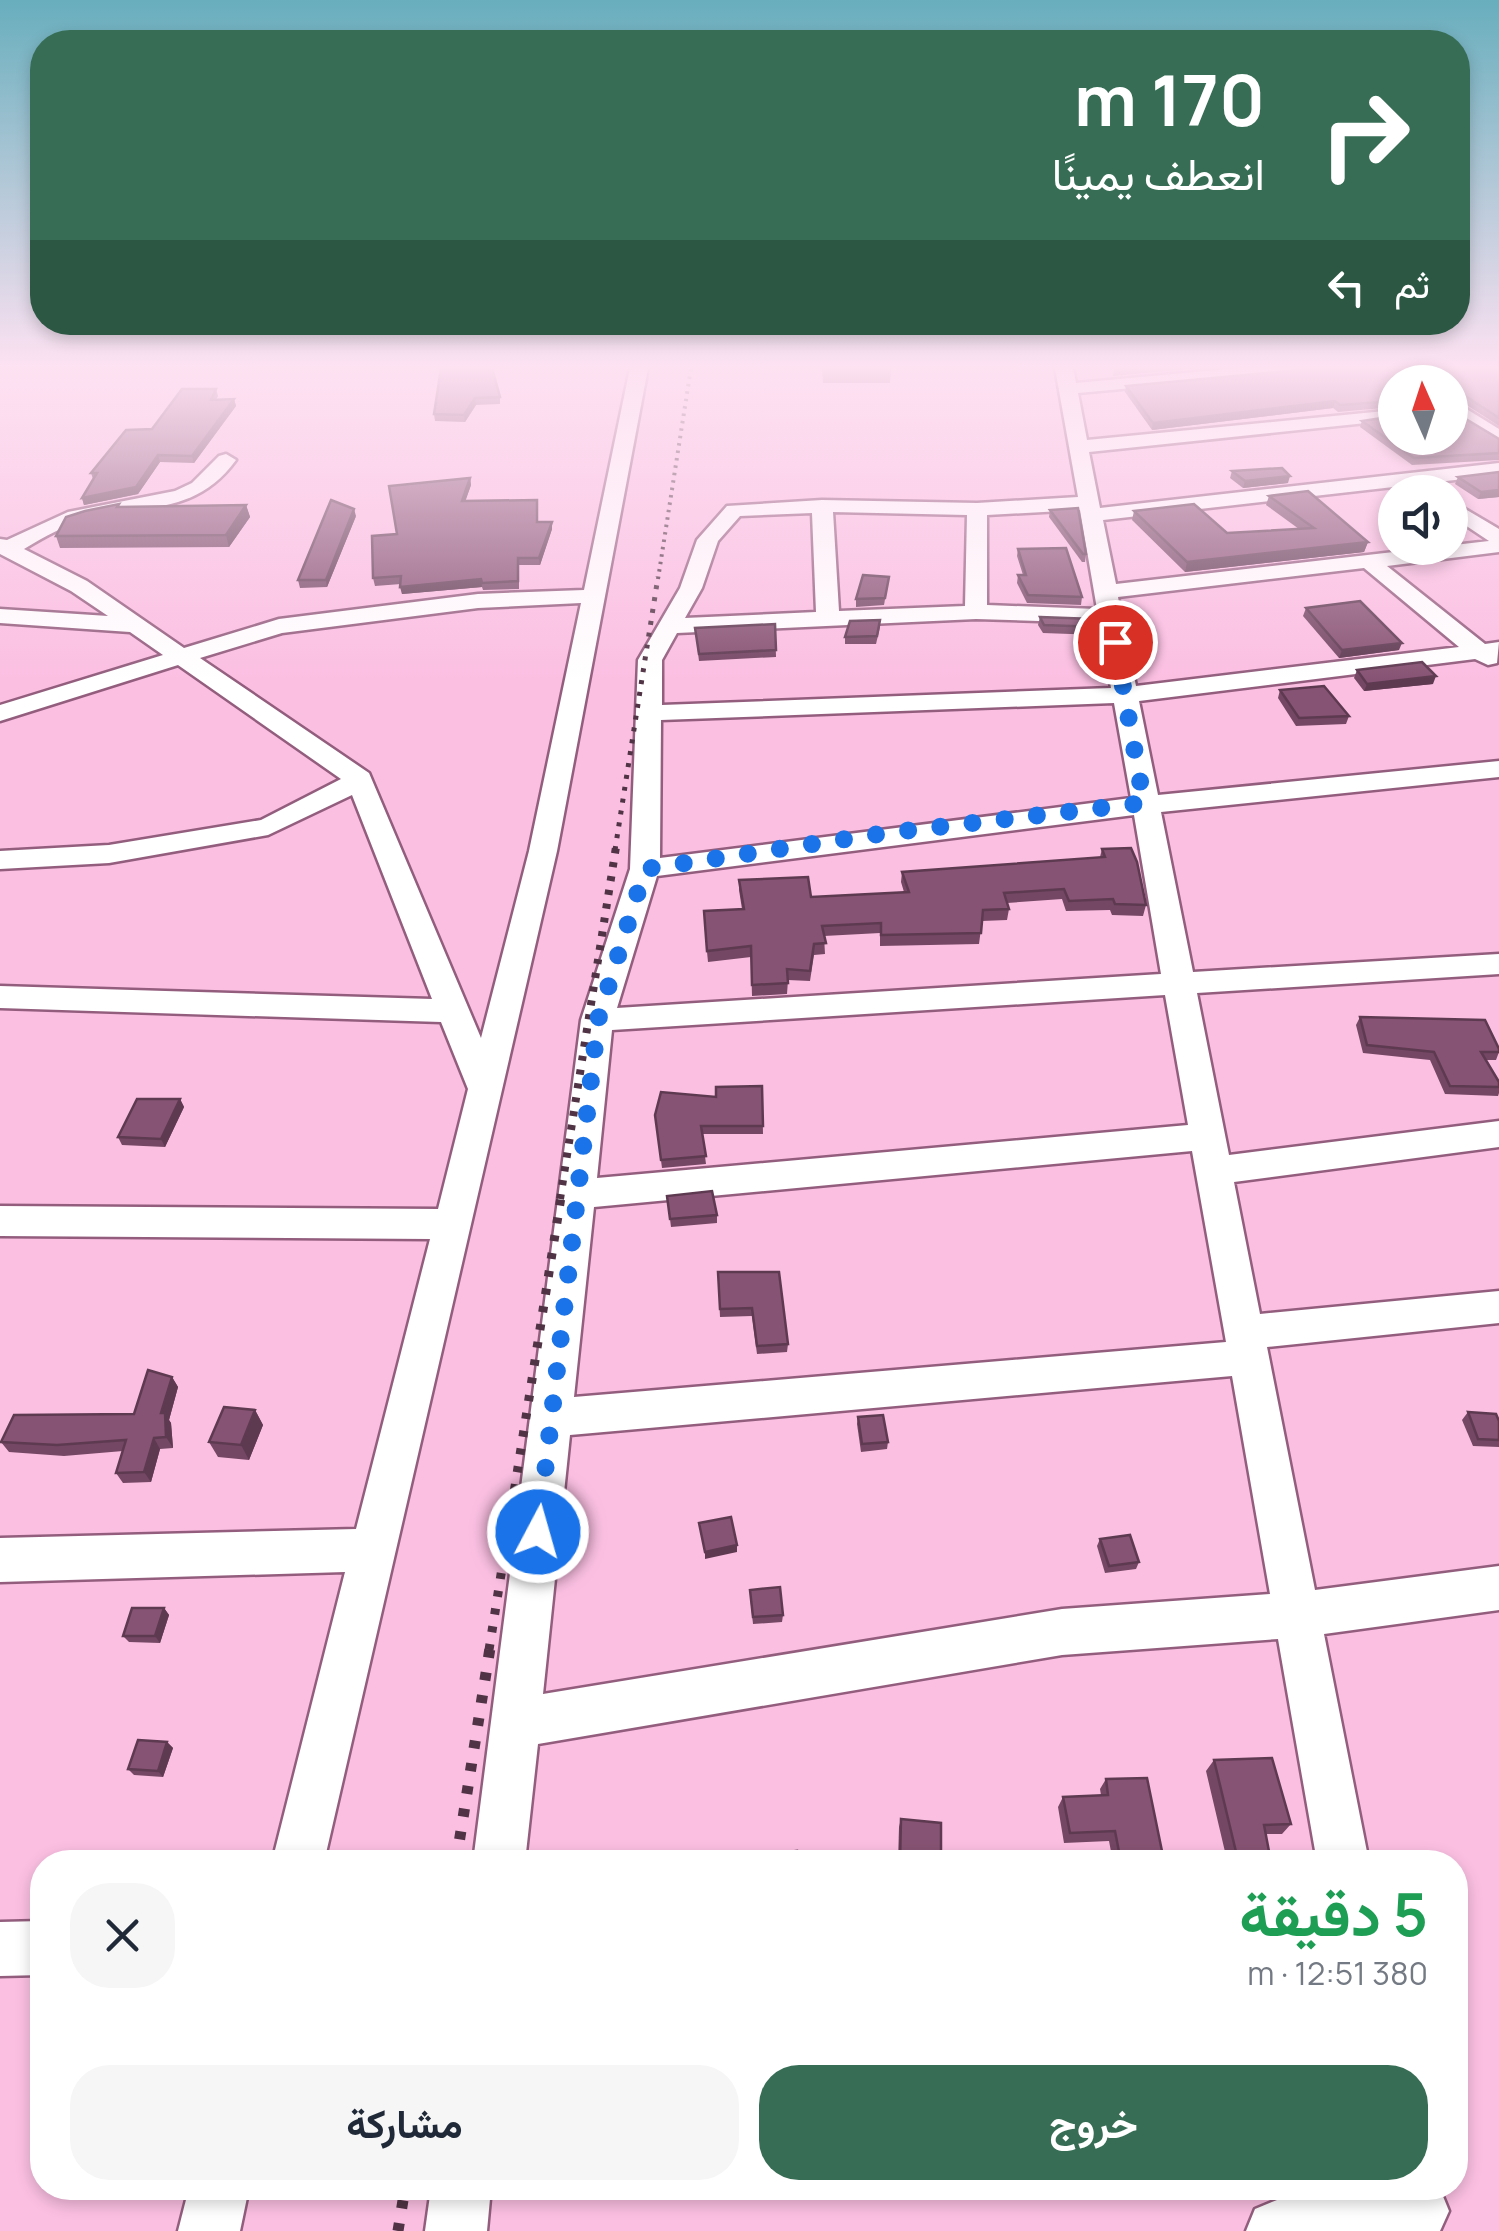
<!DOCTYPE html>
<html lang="ar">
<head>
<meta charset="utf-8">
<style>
	:root { --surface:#fff; --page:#f6f6f7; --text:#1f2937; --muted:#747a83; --accent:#366d54 }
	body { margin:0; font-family:Manrope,Vazirmatn,sans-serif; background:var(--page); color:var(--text); direction:rtl; height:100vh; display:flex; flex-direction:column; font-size:38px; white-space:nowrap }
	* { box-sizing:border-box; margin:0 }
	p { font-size:32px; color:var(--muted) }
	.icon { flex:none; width:55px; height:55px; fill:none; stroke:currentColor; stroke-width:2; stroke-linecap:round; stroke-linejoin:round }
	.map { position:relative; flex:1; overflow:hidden; direction:ltr }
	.side { position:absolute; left:30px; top:1850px; width:1438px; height:350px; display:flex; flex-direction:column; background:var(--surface); border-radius:40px; box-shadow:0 5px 15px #0003; direction:rtl }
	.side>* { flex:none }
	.top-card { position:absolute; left:30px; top:30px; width:1440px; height:305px; border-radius:40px; box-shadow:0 5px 15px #0003; direction:rtl; background:#366d54; color:#fff; overflow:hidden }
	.needle { width:65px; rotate:357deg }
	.buttons { position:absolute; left:1378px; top:365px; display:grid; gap:20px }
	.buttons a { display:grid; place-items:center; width:90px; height:90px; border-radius:50%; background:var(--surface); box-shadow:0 5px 15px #0003; font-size:50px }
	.pin { position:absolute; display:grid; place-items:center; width:85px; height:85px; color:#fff; margin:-42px; border:5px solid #fff; border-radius:50%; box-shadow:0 2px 10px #0007 }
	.me { position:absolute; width:110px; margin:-55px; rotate:6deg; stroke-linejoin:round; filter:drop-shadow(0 0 8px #0008) }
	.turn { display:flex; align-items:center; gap:35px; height:210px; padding:0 40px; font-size:45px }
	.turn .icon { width:130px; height:130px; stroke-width:2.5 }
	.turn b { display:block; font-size:70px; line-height:85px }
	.then { display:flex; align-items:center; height:95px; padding:0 40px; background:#0003; gap:20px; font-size:38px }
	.round { display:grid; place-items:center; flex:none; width:105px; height:105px; border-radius:40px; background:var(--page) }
	.overview { display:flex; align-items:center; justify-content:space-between; height:170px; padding:0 40px }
	h1 { font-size:60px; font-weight:700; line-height:75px; color:#1e9e55 }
	.cta { display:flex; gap:20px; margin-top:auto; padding:20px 40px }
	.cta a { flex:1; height:115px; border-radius:40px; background:var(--accent); color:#fff; font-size:40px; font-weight:700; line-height:115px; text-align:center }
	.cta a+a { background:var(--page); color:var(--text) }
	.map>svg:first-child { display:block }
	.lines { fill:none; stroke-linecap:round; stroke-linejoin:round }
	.street-casing { stroke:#935e7e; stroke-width:5 }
	.street { fill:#fff; fill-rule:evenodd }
	.rail-far4 { stroke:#503445; stroke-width:4; stroke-dasharray:2.5 5; stroke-linecap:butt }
	.rail-far3 { stroke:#503445; stroke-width:5; stroke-dasharray:4 8; stroke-linecap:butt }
	.rail-far2 { stroke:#503445; stroke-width:8; stroke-dasharray:5 9; stroke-linecap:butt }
	.rail-far1 { stroke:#503445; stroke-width:9; stroke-dasharray:6 12; stroke-linecap:butt }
	.rail { stroke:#503445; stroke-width:11; stroke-dasharray:8 15; stroke-linecap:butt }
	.wall { fill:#744764 }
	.shaded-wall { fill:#5e3a51 }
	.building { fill:#875374; stroke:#5e3a51; stroke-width:2.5 }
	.route { stroke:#1a73e8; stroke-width:18; stroke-dasharray:0 32.4 }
</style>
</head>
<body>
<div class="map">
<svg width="1499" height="2231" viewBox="0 0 1499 2231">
	<rect width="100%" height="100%" fill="#fbbfe2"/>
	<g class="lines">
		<defs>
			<g id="street">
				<path d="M 630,368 L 648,368 L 557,851 L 324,1862 L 272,1862 L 345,1572 L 0,1582 L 0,1538 L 356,1529 L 430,1239 L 0,1236 L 0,1206 L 438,1209 L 468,1089 L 441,1022 L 0,1008 L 0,986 L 432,999 L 352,795 L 268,835 L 109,863 L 0,869 L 0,851 L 109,845 L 261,820 L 341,779 L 178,665 L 0,721 L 0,705 L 163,655 L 130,632 L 0,623 L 0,609 L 108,616 L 71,591 L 0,554 L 0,539 L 7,540 L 68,512 L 175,491 L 192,483 L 219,456 L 226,454 L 236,460 C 196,515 146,504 88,519 C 65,525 44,537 24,549 L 87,581 L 184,648 L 279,619 L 478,594 L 584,590 ZM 581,603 L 529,851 L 481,1038 L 369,773 L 200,658 L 282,633 L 478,608 Z"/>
				<path d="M 1055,368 L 1073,368 L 1076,383 L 1239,368 L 1306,368 L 1297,373 L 1078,393 L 1087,440 L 1395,410 L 1395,420 L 1089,452 L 1100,508 L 1499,463 L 1499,475 L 1103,520 L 1116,584 L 1489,541 L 1450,515 L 1450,500 L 1499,529 L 1499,552 L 1387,566 L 1485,644 L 1499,642 L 1497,663 L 1488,665 L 1475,659 L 1139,701 L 1158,795 L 1499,761 L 1499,777 L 1161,812 L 1193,972 L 1499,954 L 1499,974 L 1197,993 L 1229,1155 L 1499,1121 L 1499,1147 L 1234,1182 L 1260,1314 L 1499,1291 L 1499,1323 L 1267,1347 L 1315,1590 L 1499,1566 L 1499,1610 L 1324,1634 L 1369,1862 L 1317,1862 L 1278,1639 L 1062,1655 L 538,1744 L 525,1862 L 473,1862 L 581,1020 L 630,869 L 638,660 L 680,588 L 697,540 L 727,506 L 822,500 L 977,503 L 1078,497 ZM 1080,510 L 1097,609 L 987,605 L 987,515 ZM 833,512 L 967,515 L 965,606 L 839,611 ZM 812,513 L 816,612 L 685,618 L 702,588 L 718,541 L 740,516 ZM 1364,568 L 1459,647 L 1136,686 L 1118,597 ZM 976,619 L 1100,623 L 1111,688 L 662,705 L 662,660 L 677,633 ZM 1114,703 L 1131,798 L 660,858 L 661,720 ZM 1134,815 L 1161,974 L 617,1008 L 657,876 ZM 1165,995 L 1188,1125 L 597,1178 L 612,1030 ZM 1192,1151 L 1226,1342 L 574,1397 L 594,1207 ZM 1232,1376 L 1270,1594 L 1062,1609 L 543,1694 L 570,1435 Z"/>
				<path d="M 1450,405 L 1460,405 L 1499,429 L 1499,443 L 1450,414 Z"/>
				<path d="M 42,1921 L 42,1975 L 0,1976 L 0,1922 Z"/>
				<path d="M 189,2188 L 249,2188 L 240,2231 L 178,2231 Z"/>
				<path d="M 431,2188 L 491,2188 L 487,2231 L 425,2231 Z"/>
				<path d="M 1368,2188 L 1440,2189 L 1449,2211 L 1440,2231 L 1246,2231 L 1255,2209 L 1277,2200 Z"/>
			</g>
		</defs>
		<!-- street casing -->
		<use href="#street" class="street-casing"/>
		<!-- street -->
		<use href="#street" class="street"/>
		<!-- rail-far4 -->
		<path class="rail-far4" d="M 658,579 L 691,368"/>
		<!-- rail-far3 -->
		<path class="rail-far3" d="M 615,850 L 658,577"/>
		<!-- rail-far2 -->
		<path class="rail-far2" d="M 560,1199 L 616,847"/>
		<!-- rail-far1 -->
		<path class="rail-far1" d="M 489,1650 L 561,1197"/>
		<!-- rail -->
		<g class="rail">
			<path d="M 456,1862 L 490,1648"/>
			<path d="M 398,2231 L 405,2188"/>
		</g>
	</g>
	<!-- wall -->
	<g class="wall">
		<path d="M 441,368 L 500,397 L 500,404 L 476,405 L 465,422 L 435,421 L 434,414 Z"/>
		<path d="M 822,368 L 891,368 L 890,383 L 823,383 Z"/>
		<path d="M 1499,368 L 1499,426 L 1462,402 L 1450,402 L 1451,410 L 1499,439 L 1499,460 L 1412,465 L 1360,427 L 1362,421 L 1450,438 L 1395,382 L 1395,407 L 1338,412 L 1333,408 L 1152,430 L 1125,392 L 1126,386 L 1299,370 Z"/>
		<path d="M 216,389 L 218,396 L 216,400 L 234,399 L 236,406 L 194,463 L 160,462 L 138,494 L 84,505 L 82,498 L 93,479 L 91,473 L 152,429 Z"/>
		<path d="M 1232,471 L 1288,483 L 1243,488 L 1230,478 Z"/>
		<path d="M 1499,472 L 1499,497 L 1478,499 L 1455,484 L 1458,477 Z"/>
		<path d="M 470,478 L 471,485 L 465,501 L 538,507 L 538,522 L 552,522 L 552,529 L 540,565 L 519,565 L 519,589 L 483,590 L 482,587 L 402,594 L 401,584 L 375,586 L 373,578 L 397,534 Z"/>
		<path d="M 1269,496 L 1368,542 L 1364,552 L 1185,572 L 1132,520 L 1134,511 L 1227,533 L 1299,529 L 1266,505 Z"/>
		<path d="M 246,505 L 250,517 L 229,547 L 60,548 L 56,536 L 120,507 Z"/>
		<path d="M 1050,510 L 1086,554 L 1085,562 L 1082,562 L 1049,517 Z"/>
		<path d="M 356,516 L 327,587 L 300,588 L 298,580 Z"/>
		<path d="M 1018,549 L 1082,597 L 1081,605 L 1027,603 L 1017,583 L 1018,575 L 1023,575 L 1017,556 Z"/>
		<path d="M 889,577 L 884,605 L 856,607 L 856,599 Z"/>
		<path d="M 1306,608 L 1399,650 L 1339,658 L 1303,616 Z"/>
		<path d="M 1040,617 L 1099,627 L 1098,635 L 1043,633 L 1038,625 Z"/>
		<path d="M 775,624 L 776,657 L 699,661 L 695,628 Z"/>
		<path d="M 880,627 L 876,644 L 845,644 L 845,637 Z"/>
		<path d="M 1357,670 L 1433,684 L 1364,691 L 1354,678 Z"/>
		<path d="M 1280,690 L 1349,716 L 1346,724 L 1296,726 L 1278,698 Z"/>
		<path d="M 1102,849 L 1146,905 L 1143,916 L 1112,915 L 1110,910 L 1066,911 L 1062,899 L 1007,903 L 1009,909 L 1007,920 L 982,921 L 979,944 L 880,946 L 880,933 L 824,936 L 825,954 L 814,955 L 810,981 L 788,980 L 787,994 L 752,996 L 751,957 L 708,962 L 704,921 L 742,909 L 739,890 L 739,880 L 811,897 L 904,892 L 901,882 L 902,872 L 1100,857 Z"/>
		<path d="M 1360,1017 L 1499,1052 L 1496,1060 L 1486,1060 L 1499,1082 L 1499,1093 L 1498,1096 L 1445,1094 L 1430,1060 L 1363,1053 L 1356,1025 Z"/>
		<path d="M 762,1086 L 763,1134 L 702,1134 L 706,1164 L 662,1168 L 655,1115 Z"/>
		<path d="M 180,1099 L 184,1107 L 165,1147 L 122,1145 L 118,1137 Z"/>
		<path d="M 667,1196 L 717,1215 L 717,1223 L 671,1227 Z"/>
		<path d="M 718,1272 L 788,1344 L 787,1352 L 757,1354 L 752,1316 L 720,1317 Z"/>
		<path d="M 172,1377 L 178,1387 L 169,1420 L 171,1423 L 173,1448 L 160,1449 L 151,1482 L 123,1483 L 116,1473 L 123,1451 L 64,1456 L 9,1452 L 1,1442 L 134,1414 Z"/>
		<path d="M 255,1410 L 263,1425 L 249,1460 L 218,1457 L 209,1442 Z"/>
		<path d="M 1468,1412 L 1499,1421 L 1499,1447 L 1473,1446 L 1462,1420 Z"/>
		<path d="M 858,1417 L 888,1442 L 887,1449 L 861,1452 L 857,1424 Z"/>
		<path d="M 1100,1539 L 1139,1562 L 1136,1569 L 1105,1573 L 1097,1546 Z"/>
		<path d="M 750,1596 L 783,1615 L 782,1622 L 753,1624 Z"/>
		<path d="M 164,1608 L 169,1615 L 160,1643 L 129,1642 L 123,1636 Z"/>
		<path d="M 167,1742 L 173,1748 L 163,1777 L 134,1775 L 128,1769 Z"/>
		<path d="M 1214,1760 L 1291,1824 L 1282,1834 L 1266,1834 L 1271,1862 L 1113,1862 L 1109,1841 L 1064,1843 L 1058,1807 L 1063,1797 L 1101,1795 L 1100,1789 L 1106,1779 L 1163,1856 L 1226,1856 L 1206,1771 Z"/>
		<path d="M 901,1819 L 941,1862 L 898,1862 L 899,1827 Z"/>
	</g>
	<!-- shaded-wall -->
	<g class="shaded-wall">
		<path d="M 1126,368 L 1197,368 L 1113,376 L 1114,369 Z"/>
		<path d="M 475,398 L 476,405 L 465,422 L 464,415 Z"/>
		<path d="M 234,399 L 236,406 L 194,463 L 192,456 Z"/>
		<path d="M 1335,401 L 1333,408 L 1152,430 L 1153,423 Z"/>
		<path d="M 158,455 L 160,462 L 138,494 L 84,505 L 82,498 Z"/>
		<path d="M 1290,476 L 1288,483 L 1243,488 L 1245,481 Z"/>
		<path d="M 470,478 L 471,485 L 463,508 L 462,501 Z"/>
		<path d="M 1499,490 L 1499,497 L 1478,499 L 1481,492 Z"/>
		<path d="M 246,505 L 250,517 L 229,547 L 226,535 Z"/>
		<path d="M 354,509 L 356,516 L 327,587 L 326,580 Z"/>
		<path d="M 552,522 L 552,529 L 540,565 L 539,558 Z"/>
		<path d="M 1368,542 L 1364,552 L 1185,572 L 1187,562 Z"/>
		<path d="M 481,579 L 482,587 L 402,594 L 400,587 Z"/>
		<path d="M 1402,643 L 1399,650 L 1339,658 L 1342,650 Z"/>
		<path d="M 1436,676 L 1433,684 L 1364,691 L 1367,684 Z"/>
		<path d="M 180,1099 L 184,1107 L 165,1147 L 161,1139 Z"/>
		<path d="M 172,1377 L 178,1387 L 169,1420 L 171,1423 L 173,1448 L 166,1437 L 161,1413 Z"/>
		<path d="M 255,1410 L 263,1425 L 249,1460 L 241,1445 Z"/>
		<path d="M 154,1438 L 160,1449 L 151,1482 L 144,1472 Z"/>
		<path d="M 737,1545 L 737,1552 L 705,1559 L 705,1552 Z"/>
		<path d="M 164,1608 L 169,1615 L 160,1643 L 155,1636 Z"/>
		<path d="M 167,1742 L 173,1748 L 163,1777 L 158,1771 Z"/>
	</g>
	<!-- building -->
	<g class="building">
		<path d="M 441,368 L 492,368 L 500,397 L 475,398 L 464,415 L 434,414 Z"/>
		<path d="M 1303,368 L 1499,368 L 1499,418 L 1464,395 L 1450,396 L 1450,382 L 1395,382 L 1395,401 L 1340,405 L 1335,401 L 1153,423 L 1126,386 L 1299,370 Z"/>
		<path d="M 182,389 L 216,389 L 211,400 L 234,399 L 192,456 L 158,455 L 136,487 L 82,498 L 97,473 L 91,473 L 126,430 L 152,429 Z"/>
		<path d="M 1450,401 L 1451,410 L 1499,439 L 1499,453 L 1414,458 L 1362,421 L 1395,416 L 1395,438 L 1450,438 Z"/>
		<path d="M 1282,468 L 1290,476 L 1245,481 L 1232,471 Z"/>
		<path d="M 1499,472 L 1499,490 L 1481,492 L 1458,477 Z"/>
		<path d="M 470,478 L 462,501 L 537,500 L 537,522 L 552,522 L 539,558 L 518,558 L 518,581 L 482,583 L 481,579 L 400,587 L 401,576 L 373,578 L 372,536 L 397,534 L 389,486 Z"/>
		<path d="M 1308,491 L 1368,542 L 1187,562 L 1134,511 L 1194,504 L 1227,533 L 1314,528 L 1269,496 Z"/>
		<path d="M 331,500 L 354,509 L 326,580 L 298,580 Z"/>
		<path d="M 119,504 L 117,507 L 246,505 L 226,535 L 56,536 L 66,517 L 85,511 Z"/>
		<path d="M 1078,508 L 1086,554 L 1083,554 L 1050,510 Z"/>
		<path d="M 1066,548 L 1082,597 L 1028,595 L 1018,575 L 1026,575 L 1018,549 Z"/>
		<path d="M 863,575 L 889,577 L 885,598 L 856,599 Z"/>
		<path d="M 1360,601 L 1402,643 L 1342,650 L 1306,608 Z"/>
		<path d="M 1040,617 L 1094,619 L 1099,627 L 1044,625 Z"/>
		<path d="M 880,620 L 877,636 L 845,637 L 850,621 Z"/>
		<path d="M 775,624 L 776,650 L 699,654 L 695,628 Z"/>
		<path d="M 1422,662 L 1436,676 L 1367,684 L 1357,670 Z"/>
		<path d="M 1324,686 L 1349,716 L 1299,718 L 1280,690 Z"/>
		<path d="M 1131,848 L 1137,862 L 1146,905 L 1115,904 L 1113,899 L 1069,901 L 1064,889 L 1004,893 L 1009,909 L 983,910 L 981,933 L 881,935 L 881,923 L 822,926 L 826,943 L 814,944 L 810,971 L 787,969 L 788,983 L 752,985 L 751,946 L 707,951 L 704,911 L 744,909 L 739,880 L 808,877 L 811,897 L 909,892 L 902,872 L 1105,857 L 1102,849 Z"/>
		<path d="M 1360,1017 L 1485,1020 L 1499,1049 L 1499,1052 L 1481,1052 L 1499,1082 L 1499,1087 L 1450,1086 L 1434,1052 L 1367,1045 Z"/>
		<path d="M 762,1086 L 763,1126 L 701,1126 L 706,1156 L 661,1160 L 655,1115 L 661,1092 L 716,1097 L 716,1087 Z"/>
		<path d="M 137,1099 L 180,1099 L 161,1139 L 118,1137 Z"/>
		<path d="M 712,1191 L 717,1215 L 670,1219 L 667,1196 Z"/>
		<path d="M 718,1272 L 779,1272 L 788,1344 L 757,1346 L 752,1308 L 720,1309 Z"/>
		<path d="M 148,1370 L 172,1377 L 161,1413 L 165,1413 L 166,1437 L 154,1438 L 144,1472 L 116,1473 L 126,1440 L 57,1445 L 1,1442 L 14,1415 L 134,1414 Z"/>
		<path d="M 224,1407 L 255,1410 L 241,1445 L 209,1442 Z"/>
		<path d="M 1468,1412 L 1496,1414 L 1499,1421 L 1499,1440 L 1478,1439 Z"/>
		<path d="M 883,1415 L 888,1442 L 862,1444 L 858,1417 Z"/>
		<path d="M 731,1517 L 737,1545 L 705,1552 L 699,1523 Z"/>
		<path d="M 1130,1535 L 1139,1562 L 1109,1566 L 1100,1539 Z"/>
		<path d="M 780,1587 L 783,1615 L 753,1617 L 750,1590 Z"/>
		<path d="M 132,1608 L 164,1608 L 155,1636 L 123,1636 Z"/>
		<path d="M 138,1740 L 167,1742 L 158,1771 L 128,1769 Z"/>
		<path d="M 1272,1758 L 1291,1824 L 1264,1825 L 1271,1862 L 1121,1862 L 1115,1831 L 1070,1833 L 1063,1797 L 1108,1795 L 1106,1779 L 1147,1778 L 1163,1856 L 1237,1856 L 1214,1760 Z"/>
		<path d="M 901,1819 L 941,1823 L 941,1862 L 900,1862 Z"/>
		<path d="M 797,1851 L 798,1862 L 764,1862 L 763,1855 Z"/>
	</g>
	<!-- sky -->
	<linearGradient id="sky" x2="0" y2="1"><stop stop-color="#68aebd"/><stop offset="0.54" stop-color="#fde2f2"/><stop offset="1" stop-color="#fde2f2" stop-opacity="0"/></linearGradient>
	<rect width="1499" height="680" fill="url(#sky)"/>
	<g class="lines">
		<!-- route -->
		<path class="route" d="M 538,1532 L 598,1020 L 645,869 L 886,833 L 1144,803 L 1115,642"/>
	</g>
</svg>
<div class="buttons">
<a><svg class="needle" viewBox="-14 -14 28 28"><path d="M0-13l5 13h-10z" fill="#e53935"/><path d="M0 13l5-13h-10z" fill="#747a83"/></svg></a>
<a><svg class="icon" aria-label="sound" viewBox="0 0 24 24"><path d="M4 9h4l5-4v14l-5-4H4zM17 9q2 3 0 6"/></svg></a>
</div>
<div class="pin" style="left:1115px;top:642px;background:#d93025"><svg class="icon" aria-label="arrive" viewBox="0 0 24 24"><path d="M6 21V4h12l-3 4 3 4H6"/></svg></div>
<svg class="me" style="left:538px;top:1532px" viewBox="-20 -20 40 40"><circle r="17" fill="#1a73e8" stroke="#fff" stroke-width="3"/><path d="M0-11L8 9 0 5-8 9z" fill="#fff"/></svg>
<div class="top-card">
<div class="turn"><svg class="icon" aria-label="right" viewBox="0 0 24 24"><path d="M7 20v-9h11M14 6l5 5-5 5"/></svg><div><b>170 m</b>انعطف يمينًا</div></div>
<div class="then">ثم<svg class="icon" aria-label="left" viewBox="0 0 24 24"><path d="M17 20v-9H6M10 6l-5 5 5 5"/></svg></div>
</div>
<section class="side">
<div class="overview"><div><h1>5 دقيقة</h1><p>380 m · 12:51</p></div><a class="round"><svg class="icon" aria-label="close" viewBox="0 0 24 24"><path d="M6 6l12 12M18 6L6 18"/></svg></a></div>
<div class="cta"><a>خروج</a><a>مشاركة</a></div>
</section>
</div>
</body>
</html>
